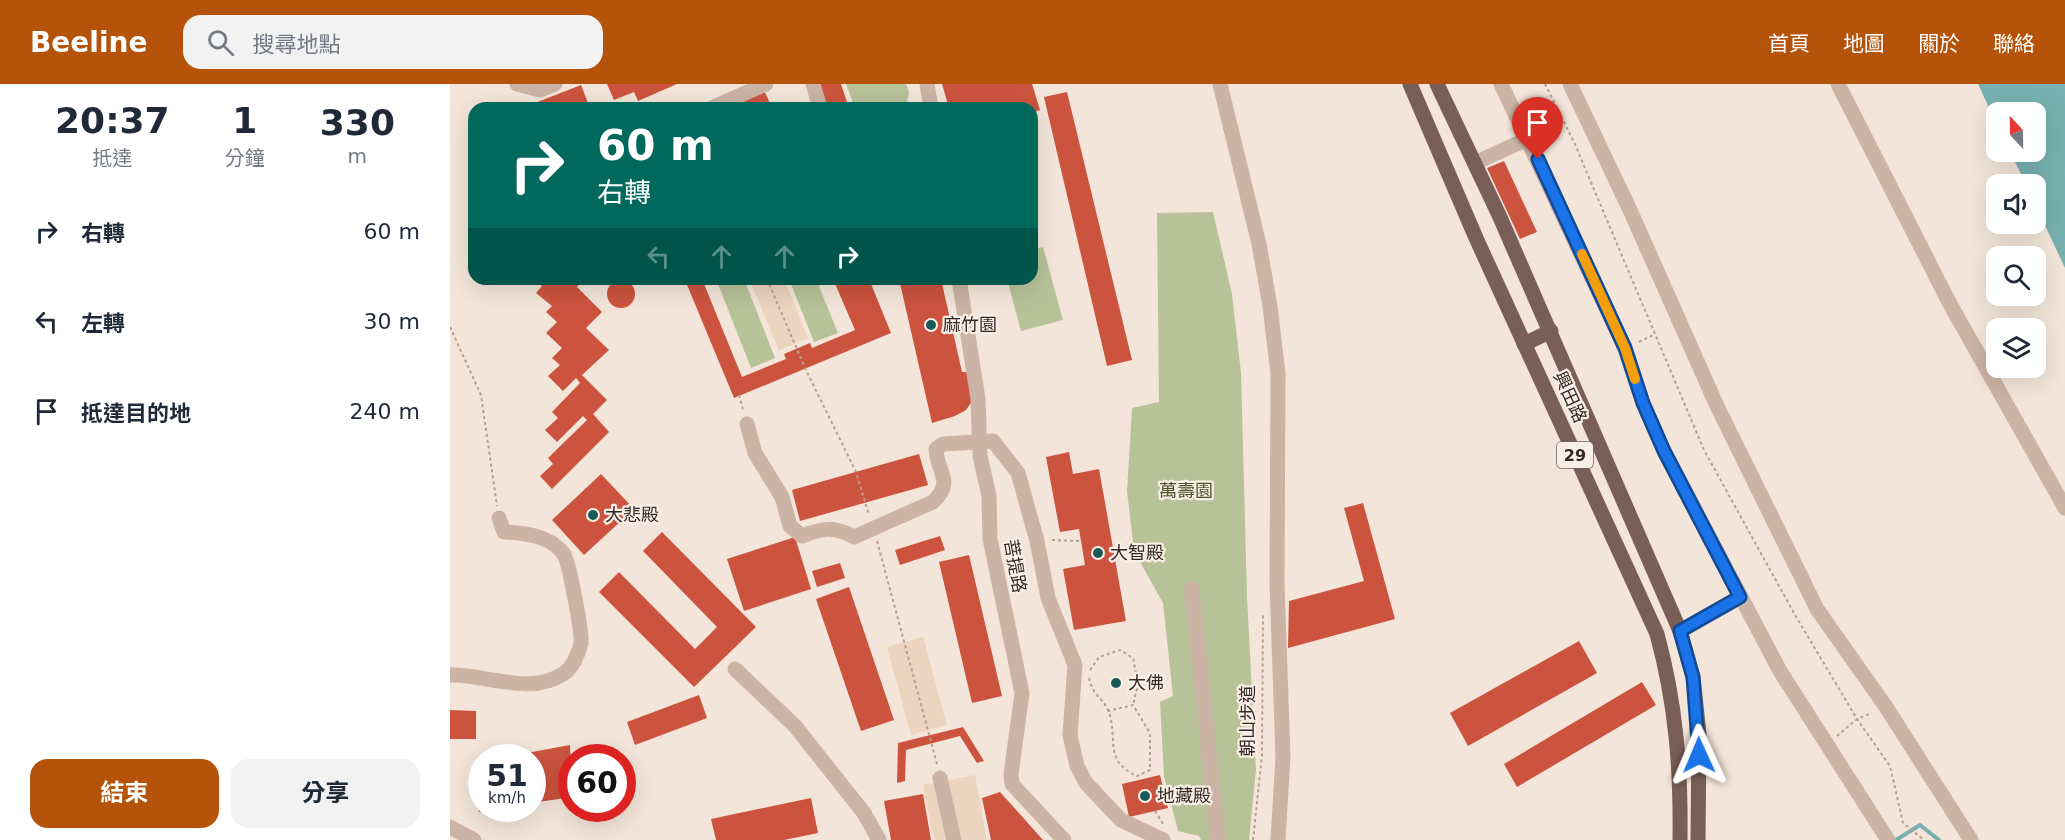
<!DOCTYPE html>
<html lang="zh-TW">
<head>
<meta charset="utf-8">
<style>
	:root { --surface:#fff; --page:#f2f2f3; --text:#1f2937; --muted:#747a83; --accent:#b45309 }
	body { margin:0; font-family:"DejaVu Sans","Noto Sans TC",sans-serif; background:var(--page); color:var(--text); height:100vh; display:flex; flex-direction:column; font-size:22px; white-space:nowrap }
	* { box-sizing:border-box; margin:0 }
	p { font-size:20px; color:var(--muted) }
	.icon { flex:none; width:33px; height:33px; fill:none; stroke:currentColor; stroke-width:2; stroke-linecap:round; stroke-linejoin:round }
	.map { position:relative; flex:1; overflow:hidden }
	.panel { display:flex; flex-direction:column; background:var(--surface); width:450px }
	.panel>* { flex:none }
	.guide { position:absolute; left:18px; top:18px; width:570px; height:183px; border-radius:18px; box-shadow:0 6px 24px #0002; background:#00695c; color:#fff; overflow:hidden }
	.needle { width:39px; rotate:338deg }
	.controls { position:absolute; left:1536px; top:18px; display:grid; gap:12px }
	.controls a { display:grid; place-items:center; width:60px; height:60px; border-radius:12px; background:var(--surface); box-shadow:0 6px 24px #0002; font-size:30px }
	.speed { position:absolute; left:18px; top:660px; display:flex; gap:12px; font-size:30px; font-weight:700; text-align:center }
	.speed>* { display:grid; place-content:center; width:78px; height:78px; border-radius:50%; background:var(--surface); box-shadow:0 6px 24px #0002; line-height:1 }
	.speed small { font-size:15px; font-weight:400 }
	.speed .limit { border:9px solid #d22; background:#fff; color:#111 }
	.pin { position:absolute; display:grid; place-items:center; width:51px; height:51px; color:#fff; margin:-62px -26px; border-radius:50% 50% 50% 0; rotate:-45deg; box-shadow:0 0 6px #0007 }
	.pin .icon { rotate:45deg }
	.me { position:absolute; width:66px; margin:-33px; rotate:359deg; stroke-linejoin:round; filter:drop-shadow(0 0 4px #0008) }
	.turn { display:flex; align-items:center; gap:21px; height:126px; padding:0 30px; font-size:27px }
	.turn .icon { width:78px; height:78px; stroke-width:2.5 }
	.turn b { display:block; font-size:42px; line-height:51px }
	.lanes { display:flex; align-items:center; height:57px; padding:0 30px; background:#0003; justify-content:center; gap:30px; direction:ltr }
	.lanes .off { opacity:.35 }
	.eta { display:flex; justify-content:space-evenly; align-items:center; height:102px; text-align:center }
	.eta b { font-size:36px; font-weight:700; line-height:42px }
	.action { display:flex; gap:12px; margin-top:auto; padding:12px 30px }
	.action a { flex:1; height:69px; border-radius:18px; background:var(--accent); color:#fff; font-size:24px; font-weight:700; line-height:69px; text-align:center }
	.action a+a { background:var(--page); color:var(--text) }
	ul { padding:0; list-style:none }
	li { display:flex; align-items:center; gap:18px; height:90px; padding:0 30px }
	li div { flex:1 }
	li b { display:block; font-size:22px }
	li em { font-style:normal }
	header { display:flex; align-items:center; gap:36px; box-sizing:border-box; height:84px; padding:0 30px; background:var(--accent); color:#fff }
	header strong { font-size:28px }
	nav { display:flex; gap:33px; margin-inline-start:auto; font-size:21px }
	.search { width:420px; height:54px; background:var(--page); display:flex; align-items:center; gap:15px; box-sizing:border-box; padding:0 21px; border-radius:18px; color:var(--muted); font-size:22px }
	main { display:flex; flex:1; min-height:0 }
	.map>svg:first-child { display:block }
	.green { fill:#b8c299 }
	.plaza { fill:#ecd4bf }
	.water { fill:#77b1af }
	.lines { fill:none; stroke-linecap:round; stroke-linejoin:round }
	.stream { stroke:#77b1af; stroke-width:4 }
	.building { fill:#cc543e }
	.path { stroke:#b79d8f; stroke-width:2; stroke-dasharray:3 3; stroke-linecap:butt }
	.minor { stroke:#cbb3a5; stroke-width:15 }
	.major { stroke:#795f57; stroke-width:15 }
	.route-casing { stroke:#114b97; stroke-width:15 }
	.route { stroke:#1a73e8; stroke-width:10 }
	.slow { stroke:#f59e0b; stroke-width:10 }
	.poi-dot { fill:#1a5a59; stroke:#faefe6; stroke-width:2 }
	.labels { text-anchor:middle; stroke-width:4.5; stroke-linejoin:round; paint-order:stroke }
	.shield { fill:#faefe6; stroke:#716560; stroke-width:1.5 }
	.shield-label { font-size:16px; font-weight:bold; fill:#362a26 }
	.poi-label { font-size:18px; fill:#362a26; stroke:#faefe6; text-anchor:start }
	.street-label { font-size:18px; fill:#362a26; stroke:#faefe6 }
	.park-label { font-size:18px; fill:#495629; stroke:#faefe6 }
</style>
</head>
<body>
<header>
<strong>Beeline</strong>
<div class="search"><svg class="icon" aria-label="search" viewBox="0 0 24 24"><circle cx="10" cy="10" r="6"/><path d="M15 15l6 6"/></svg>搜尋地點</div>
<nav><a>首頁</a><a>地圖</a><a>關於</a><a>聯絡</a></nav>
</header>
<main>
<section class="panel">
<div class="eta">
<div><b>20:37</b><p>抵達</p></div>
<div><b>1</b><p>分鐘</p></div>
<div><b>330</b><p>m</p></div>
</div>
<ul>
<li><svg class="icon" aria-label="right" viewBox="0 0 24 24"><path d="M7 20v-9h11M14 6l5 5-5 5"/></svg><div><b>右轉</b></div><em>60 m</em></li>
<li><svg class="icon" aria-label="left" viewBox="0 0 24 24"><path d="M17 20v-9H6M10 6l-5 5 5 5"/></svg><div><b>左轉</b></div><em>30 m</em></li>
<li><svg class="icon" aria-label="arrive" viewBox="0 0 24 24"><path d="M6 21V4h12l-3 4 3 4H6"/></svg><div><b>抵達目的地</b></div><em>240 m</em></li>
</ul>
<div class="action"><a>結束</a><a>分享</a></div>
</section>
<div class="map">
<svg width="1615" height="756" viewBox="0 0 1615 756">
	<rect width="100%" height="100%" fill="#f3e5d9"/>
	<!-- green -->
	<g class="green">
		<path d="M 396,0 L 456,0 L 459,8 L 456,24 L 405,24 Z"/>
		<path d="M 763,128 L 782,210 L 791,289 L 797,513 L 806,686 L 799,756 L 751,756 L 749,752 L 728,747 L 714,692 L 710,618 L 723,612 L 713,519 L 684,467 L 677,407 L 682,324 L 709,318 L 707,129 Z"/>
		<path d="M 593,163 L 613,236 L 571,247 L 557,195 L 582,195 L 582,166 Z"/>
		<path d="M 266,195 L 294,195 L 325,274 L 301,284 Z"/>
		<path d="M 339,195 L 366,195 L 388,249 L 364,258 Z"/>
	</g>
	<!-- plaza -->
	<g class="plaza">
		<path d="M 299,195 L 334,195 L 358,254 L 329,266 Z"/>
		<path d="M 473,553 L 497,641 L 461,651 L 437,563 Z"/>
		<path d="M 525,691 L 537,756 L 484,756 L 473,701 Z"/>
	</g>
	<!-- water -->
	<path class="water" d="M 1528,0 L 1615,0 L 1615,184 L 1586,122 L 1586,100 L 1576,100 L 1560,68 L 1586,68 L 1586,28 L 1546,28 L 1546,39 Z"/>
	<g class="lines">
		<!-- stream -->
		<path class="stream" d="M 1446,756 L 1470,741 L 1489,756"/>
	</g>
	<!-- building -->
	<g class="building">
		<path d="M 157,0 L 227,0 L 188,17 L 184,8 L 164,16 Z"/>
		<path d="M 363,0 L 391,0 L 399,24 L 370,24 Z"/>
		<path d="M 492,0 L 582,0 L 590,26 L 582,29 L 582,24 L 499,24 Z"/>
		<path d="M 131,1 L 140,24 L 72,24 Z"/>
		<path d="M 314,6 L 322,24 L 271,24 Z"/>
		<path d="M 617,8 L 682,276 L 657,282 L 594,13 Z"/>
		<path d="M 1054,77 L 1087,148 L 1070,155 L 1037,84 Z"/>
		<path d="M 82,195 L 134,195 L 127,203 L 152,228 L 136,244 L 159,266 L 132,291 L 157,316 L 143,330 L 159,348 L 102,405 L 90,392 L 103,380 L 98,374 L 137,336 L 133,332 L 107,358 L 95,346 L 108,334 L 102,328 L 130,299 L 126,294 L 113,307 L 98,292 L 110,281 L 102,274 L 112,264 L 96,249 L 107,238 L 96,228 L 102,222 L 86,209 L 92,202 Z"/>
		<path d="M 222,195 L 252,195 L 292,293 L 336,275 L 334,270 L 360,259 L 362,264 L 405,246 L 383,195 L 419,195 L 441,249 L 284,314 L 235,196 L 224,200 Z"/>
		<path d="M 449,195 L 491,195 L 512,288 L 518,288 L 523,316 L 516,326 L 505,332 L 482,339 Z"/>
		<circle cx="171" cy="210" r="14"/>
		<path d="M 619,368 L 623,390 L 649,385 L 676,537 L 624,546 L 613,485 L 635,481 L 629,445 L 610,448 L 596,373 Z"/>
		<path d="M 469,370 L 478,401 L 350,437 L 342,406 Z"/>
		<path d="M 151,390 L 184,425 L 134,471 L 102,436 Z"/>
		<path d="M 913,419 L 945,535 L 838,564 L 839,517 L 914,497 L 894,424 Z"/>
		<path d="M 212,448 L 306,543 L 244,603 L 149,508 L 169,488 L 245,565 L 267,543 L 193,467 Z"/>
		<path d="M 490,452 L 495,466 L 450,481 L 445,466 Z"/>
		<path d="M 345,453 L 361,505 L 294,527 L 277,475 Z"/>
		<path d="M 519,471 L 552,612 L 522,619 L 489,478 Z"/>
		<path d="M 390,479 L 395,494 L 367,503 L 362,487 Z"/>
		<path d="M 399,503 L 444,636 L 411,647 L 366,515 Z"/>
		<path d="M 1129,557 L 1147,589 L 1018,662 L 1000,629 Z"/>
		<path d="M 1192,598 L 1206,621 L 1067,703 L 1054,680 Z"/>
		<path d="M 249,611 L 257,634 L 185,661 L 177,638 Z"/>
		<path d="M 0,626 L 26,627 L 26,655 L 0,655 Z"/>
		<path d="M 513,643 L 534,677 L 527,679 L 510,652 L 456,666 L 455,697 L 447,699 L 448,659 Z"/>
		<path d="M 120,661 L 122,713 L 82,719 L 82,674 L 50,674 Z"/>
		<path d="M 710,691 L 718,724 L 679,733 L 672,700 Z"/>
		<path d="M 32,694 L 32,724 L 41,726 L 29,728 L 23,696 Z"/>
		<path d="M 550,708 L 593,756 L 541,756 L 532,714 Z"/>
		<path d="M 473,710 L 481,756 L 441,756 L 434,717 Z"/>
		<path d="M 361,714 L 368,749 L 334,756 L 266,756 L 261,735 Z"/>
	</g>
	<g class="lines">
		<!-- path -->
		<g class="path">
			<path d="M 1095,0 L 1124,58 L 1254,366 L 1345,531 L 1407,635 L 1440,682 L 1453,739 L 1474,756"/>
			<path d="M 317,195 L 355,284 L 406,388 L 419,431"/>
			<path d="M 0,243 L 31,311 L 47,422"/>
			<path d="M 1189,258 L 1203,251"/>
			<path d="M 289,311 L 293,326"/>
			<path d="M 602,456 L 631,457"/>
			<path d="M 427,457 L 487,680"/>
			<path d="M 640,586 L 649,573 L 670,566 L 683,574 L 688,600 L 683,621"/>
			<path d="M 639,594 C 643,612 652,613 658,626 C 669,651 652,677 687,692 L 700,686 L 700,649 L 683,621 L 658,627"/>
			<path d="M 1387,652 L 1407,635 L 1422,629"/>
			<path d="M 705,727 L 713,740"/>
			<path d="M 803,756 L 812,672 L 813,530"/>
		</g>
		<!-- minor -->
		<g class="minor">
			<path d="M 67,0 L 90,6 L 105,0"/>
			<path d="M 363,0 L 370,24"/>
			<path d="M 477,0 L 481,24"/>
			<path d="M 770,0 L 809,160 L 820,222 L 828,290 L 827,499 L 833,673 L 828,756"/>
			<path d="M 1051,0 L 1175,264 L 1193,319 L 1214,367 L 1330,587 L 1438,756"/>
			<path d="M 1120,0 L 1180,126 L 1267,322 L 1367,525 L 1436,623 L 1521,756"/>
			<path d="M 1388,0 L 1500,220 L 1615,424"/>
			<path d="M 261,24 L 316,0"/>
			<path d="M 1025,79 L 1079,54"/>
			<path d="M 509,195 L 528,315 L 530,372 L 539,412 L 540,455 L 572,609 L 561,690 L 562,700 L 614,756"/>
			<path d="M 297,340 L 305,369 L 332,413 L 340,442 L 352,452 C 372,444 384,442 404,453 L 483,418 C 505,396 487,390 486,365 L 493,360 L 543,357 L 568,389 L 587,457 L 598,514 L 625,581 L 620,651 L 627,682 L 636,699 L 671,736 L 713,756"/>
			<path d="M 742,505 L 768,756"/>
			<path d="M 1230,547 L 1290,513"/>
			<path d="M 285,585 L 345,642 L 414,729 L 429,756"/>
			<path d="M 0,591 C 36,590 80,612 113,590 C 122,585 129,569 131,559 C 132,548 119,476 113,469 C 99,451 74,449 54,448 L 49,434"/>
			<path d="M 490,694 L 504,756"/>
			<path d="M 0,743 L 24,756"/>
		</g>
		<!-- major -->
		<g class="major">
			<path d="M 960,0 L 1026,154 L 1207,550 C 1226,620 1231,684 1230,756"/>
			<path d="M 987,0 L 1049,131 L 1230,547 L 1243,593 L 1249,650 L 1248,756"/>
			<path d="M 1074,260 L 1101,247"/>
		</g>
	</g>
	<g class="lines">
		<defs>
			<path id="route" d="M 1088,75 L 1175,264 L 1193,319 L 1214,367 L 1290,513 L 1230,547 L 1243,593 L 1249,671"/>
		</defs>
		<!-- route casing -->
		<use href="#route" class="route-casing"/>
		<!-- route -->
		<use href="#route" class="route"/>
		<!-- slow -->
		<path class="slow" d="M 1132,170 L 1175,264 L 1185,295"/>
	</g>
	<!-- markers -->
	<g class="poi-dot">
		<circle cx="481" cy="241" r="6"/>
		<circle cx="143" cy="431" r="6"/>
		<circle cx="648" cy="469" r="6"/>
		<circle cx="666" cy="599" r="6"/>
		<circle cx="695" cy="712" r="6"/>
	</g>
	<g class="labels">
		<!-- shield labels -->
		<rect class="shield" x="1107" y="358" width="36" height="26" rx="4.5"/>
		<g class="shield-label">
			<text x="1125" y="377">29</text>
		</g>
		<!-- poi labels -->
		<g class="poi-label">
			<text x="493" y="247">麻竹園</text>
			<text x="155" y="437">大悲殿</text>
			<text x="660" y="475">大智殿</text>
			<text x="678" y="605">大佛</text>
			<text x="707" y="718">地藏殿</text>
		</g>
		<!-- street labels -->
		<g class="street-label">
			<text transform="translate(1120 313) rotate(65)" y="6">興田路</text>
			<text transform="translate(565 482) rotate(80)" y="6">菩提路</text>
			<text transform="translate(798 637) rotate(-90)" y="6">朝山步道</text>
		</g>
		<!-- park labels -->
		<g class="park-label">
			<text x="736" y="413">萬壽園</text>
		</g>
	</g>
</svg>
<div class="controls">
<a><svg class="needle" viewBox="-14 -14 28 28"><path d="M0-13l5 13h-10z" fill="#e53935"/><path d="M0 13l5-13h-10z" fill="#747a83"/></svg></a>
<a><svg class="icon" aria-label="sound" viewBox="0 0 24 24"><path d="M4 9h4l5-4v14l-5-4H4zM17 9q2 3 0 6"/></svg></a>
<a><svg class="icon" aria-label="search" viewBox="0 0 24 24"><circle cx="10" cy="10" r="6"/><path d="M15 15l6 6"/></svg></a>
<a><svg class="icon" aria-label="layers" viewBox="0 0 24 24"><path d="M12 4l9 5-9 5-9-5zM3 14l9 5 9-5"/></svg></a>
</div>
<div class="speed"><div>51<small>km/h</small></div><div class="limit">60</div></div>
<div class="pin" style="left:1088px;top:75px;background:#d93025"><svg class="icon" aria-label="arrive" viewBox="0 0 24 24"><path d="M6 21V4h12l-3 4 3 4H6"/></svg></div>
<svg class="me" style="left:1249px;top:671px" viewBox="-20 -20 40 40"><path d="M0-17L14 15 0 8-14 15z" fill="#1a73e8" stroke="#fff" stroke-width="4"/></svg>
<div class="guide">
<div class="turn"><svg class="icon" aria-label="right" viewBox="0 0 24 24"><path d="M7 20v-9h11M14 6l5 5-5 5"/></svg><div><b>60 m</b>右轉</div></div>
<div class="lanes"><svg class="icon off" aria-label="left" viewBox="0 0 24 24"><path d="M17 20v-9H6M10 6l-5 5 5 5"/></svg><svg class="icon off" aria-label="ahead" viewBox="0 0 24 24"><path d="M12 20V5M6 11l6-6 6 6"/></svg><svg class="icon off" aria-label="ahead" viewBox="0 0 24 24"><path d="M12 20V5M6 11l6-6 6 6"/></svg><svg class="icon" aria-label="right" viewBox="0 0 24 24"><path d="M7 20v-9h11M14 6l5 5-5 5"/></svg></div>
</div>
</div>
</main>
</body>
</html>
